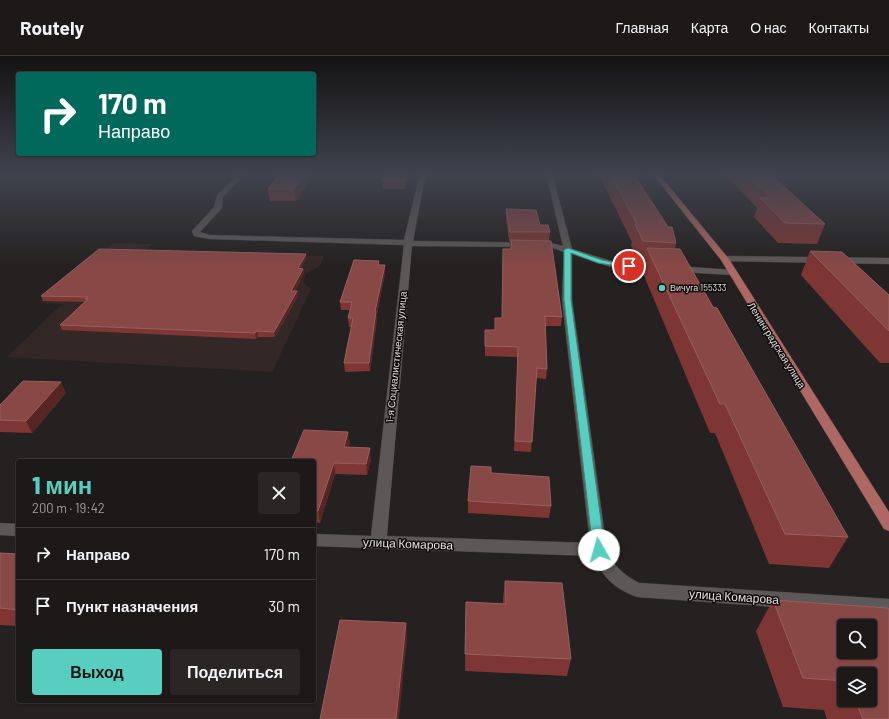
<!DOCTYPE html>
<html lang="ru">
<head>
<meta charset="utf-8">
<style>
	:root { --surface:#1c1918; --page:#292625; --text:#f1f3f6; --muted:#a0a0a2; --line:#3a3837; --accent:#58cec0 }
	body { margin:0; font-family:Barlow,sans-serif; background:var(--page); color:var(--text); height:100vh; display:flex; flex-direction:column; font-size:15px; white-space:nowrap }
	* { box-sizing:border-box; margin:0 }
	p { font-size:13px; color:var(--muted) }
	.icon { flex:none; width:22px; height:22px; fill:none; stroke:currentColor; stroke-width:2; stroke-linecap:round; stroke-linejoin:round }
	.map { position:relative; flex:1; overflow:hidden }
	.details { position:absolute; left:16px; top:403px; width:300px; height:244px; display:flex; flex-direction:column; background:var(--surface); border-radius:4px; box-shadow:0 1px 3px #0004,0 0 0 1px var(--line) }
	.details>* { flex:none }
	.banner { position:absolute; left:16px; top:16px; width:300px; height:84px; border-radius:4px; box-shadow:0 1px 3px #0004,0 0 0 1px var(--line); background:#00695c; color:#fff; overflow:hidden }
	.controls { position:absolute; left:837px; top:563px; display:grid; gap:8px }
	.controls a { display:grid; place-items:center; width:40px; height:40px; border-radius:4px; background:var(--surface); box-shadow:0 1px 3px #0004,0 0 0 1px var(--line); font-size:20px }
	.pin { position:absolute; display:grid; place-items:center; width:34px; height:34px; color:#fff; margin:-17px; border:2px solid #fff; border-radius:50%; box-shadow:0 1px 4px #0007 }
	.me { position:absolute; width:44px; margin:-22px; rotate:353deg; stroke-linejoin:round; filter:drop-shadow(0 0 3px #0008) }
	.turn { display:flex; align-items:center; gap:14px; height:84px; padding:0 16px; font-size:18px }
	.turn .icon { width:52px; height:52px; stroke-width:2.5 }
	.turn b { display:block; font-size:28px; line-height:34px }
	.round { display:grid; place-items:center; flex:none; width:42px; height:42px; border-radius:4px; background:var(--page) }
	.summary { display:flex; align-items:center; justify-content:space-between; height:68px; padding:0 16px }
	h1 { font-size:24px; font-weight:800; line-height:30px; color:var(--accent) }
	.action { display:flex; gap:8px; margin-top:auto; padding:8px 16px }
	.action a { flex:1; height:46px; border-radius:4px; background:var(--accent); color:#111; font-size:16px; font-weight:800; line-height:46px; text-align:center }
	.action a+a { background:var(--page); color:var(--text) }
	ul { padding:0; list-style:none }
	li { display:flex; align-items:center; gap:12px; height:52px; padding:0 16px; border-top:1px solid var(--line) }
	li div { flex:1 }
	li b { display:block; font-size:15px }
	li em { font-style:normal }
	header { display:flex; align-items:center; gap:24px; box-sizing:border-box; height:56px; padding:0 20px; background:var(--surface); border-bottom:1px solid var(--line) }
	header strong { font-size:19px }
	nav { display:flex; gap:22px; margin-inline-start:auto; font-size:14px }
	.map>svg:first-child { display:block }
	.built { fill:#332826 }
	.lines { fill:none; stroke-linecap:round; stroke-linejoin:round }
	.minor-casing { stroke:#413e3d; stroke-width:1 }
	.major-casing { stroke:#413e3d; stroke-width:1 }
	.minor { fill:#5d5857; fill-rule:evenodd }
	.major { fill:#ae6762; fill-rule:evenodd }
	.wall { fill:#7d3633; fill-rule:evenodd }
	.shaded-wall { fill:#552624 }
	.building { fill:#884845; stroke:#96605d; fill-rule:evenodd }
	.route { fill:#58cec0; stroke:#39867d }
	.poi-dot { fill:#58cec0; stroke:#0d0b0b; stroke-width:1.5 }
	.labels { text-anchor:middle; stroke-width:3; stroke-linejoin:round; paint-order:stroke }
	.far-poi-label { font-size:9px; fill:#e2dfde; stroke:#0d0b0b; text-anchor:start }
	.street-label { font-size:10px; fill:#e2dfde; stroke:#0d0b0b }
	.near-street-label { font-size:12px; fill:#e2dfde; stroke:#0d0b0b }
</style>
</head>
<body>
<header>
<strong>Routely</strong>
<nav><a>Главная</a><a>Карта</a><a>О нас</a><a>Контакты</a></nav>
</header>
<div class="map">
<svg width="889" height="663" viewBox="0 0 889 663">
	<rect width="100%" height="100%" fill="#252120"/>
	<!-- built -->
	<path class="built" d="M 113,187 L 152,188 L 143,197 L 324,200 L 320,210 L 306,218 L 303,226 L 311,233 L 272,316 L 7,301 L 62,248 L 39,247 Z"/>
	<g class="lines">
		<defs>
			<g id="minor">
				<path d="M 240,117 L 246,117 L 223,141 L 222,152 L 200,176 L 210,179 L 404,184 L 418,126 L 422,117 L 428,117 L 424,126 L 413,185 L 551,187 L 563,190 L 546,117 L 552,117 L 572,193 L 615,206 L 735,214 L 737,216 L 732,219 L 614,212 L 572,198 L 572,244 L 607,494 C 613,510 624,519 639,527 L 889,543 L 889,559 L 637,541 C 616,534 602,521 593,500 L 314,490 L 314,478 L 371,480 L 404,189 L 210,183 L 194,180 L 192,175 L 214,151 L 217,139 ZM 412,190 L 550,191 L 564,196 L 562,244 L 590,487 L 387,480 Z"/>
				<path d="M 725,200 L 889,202 L 889,208 L 722,205 L 721,203 Z"/>
				<path d="M 0,467 L 18,468 L 18,480 L 0,479 Z"/>
			</g>
			<path id="major" d="M 652,117 L 658,117 L 729,203 L 889,456 L 889,475 L 884,473 L 721,204 Z"/>
		</defs>
		<!-- minor casing -->
		<use href="#minor" class="minor-casing"/>
		<!-- major casing -->
		<use href="#major" class="major-casing"/>
		<!-- minor -->
		<use href="#minor" class="minor"/>
		<!-- major -->
		<use href="#major" class="major"/>
	</g>
	<!-- wall -->
	<g class="wall">
		<path d="M 314,117 L 296,145 L 270,145 L 268,133 Z"/>
		<path d="M 384,117 L 408,117 L 405,133 L 383,133 L 382,125 Z"/>
		<path d="M 596,117 L 633,117 L 676,187 L 675,193 L 713,251 L 848,481 L 829,512 L 769,508 L 715,377 L 710,377 L 642,215 L 644,206 L 639,206 L 631,189 L 632,186 L 599,119 L 597,119 Z"/>
		<path d="M 724,117 L 769,117 L 825,168 L 817,188 L 778,187 L 754,161 L 757,152 Z"/>
		<path d="M 506,153 L 540,169 L 550,176 L 549,184 L 562,261 L 561,270 L 545,270 L 547,313 L 546,323 L 536,322 L 531,396 L 514,395 L 518,301 L 485,300 L 485,274 L 495,274 L 495,262 L 502,262 L 503,193 L 510,193 L 510,185 L 509,185 L 506,162 Z"/>
		<path d="M 810,195 L 889,239 L 889,307 L 880,307 L 801,219 Z"/>
		<path d="M 306,198 L 306,202 L 301,213 L 304,217 L 295,235 L 297,235 L 298,240 L 275,281 L 258,281 L 256,283 L 62,274 L 60,269 L 85,246 L 43,245 L 41,240 Z"/>
		<path d="M 379,205 L 379,209 L 385,217 L 377,258 L 377,263 L 370,315 L 345,316 L 344,307 L 351,271 L 349,271 L 348,262 L 350,254 L 341,254 L 340,246 Z"/>
		<path d="M 66,337 L 32,377 L 0,376 L 0,349 Z"/>
		<path d="M 350,387 L 348,391 L 371,403 L 367,419 L 335,418 L 320,467 L 314,466 L 314,405 Z"/>
		<path d="M 491,417 L 551,450 L 549,462 L 468,457 L 468,445 Z"/>
		<path d="M 0,497 L 18,498 L 18,570 L 0,569 Z"/>
		<path d="M 505,525 L 571,603 L 567,620 L 465,615 L 466,546 L 503,548 L 503,543 Z"/>
		<path d="M 773,544 L 889,663 L 827,663 L 824,654 L 783,651 L 756,575 ZM 844,618 L 870,644 L 844,644 Z"/>
		<path d="M 245,645 L 270,645 L 270,646 Z"/>
	</g>
	<!-- shaded-wall -->
	<g class="shaded-wall">
		<path d="M 305,117 L 314,117 L 296,145 L 294,133 Z"/>
		<path d="M 406,117 L 408,117 L 405,133 L 405,125 Z"/>
		<path d="M 306,198 L 306,202 L 299,217 L 298,212 Z"/>
		<path d="M 385,209 L 385,217 L 377,258 L 377,263 L 370,315 L 369,307 L 375,255 Z"/>
		<path d="M 303,213 L 304,217 L 292,240 L 291,235 Z"/>
		<path d="M 297,235 L 298,240 L 275,281 L 274,276 Z"/>
		<path d="M 257,275 L 258,281 L 256,283 L 255,277 Z"/>
		<path d="M 61,326 L 66,337 L 32,377 L 26,365 Z"/>
		<path d="M 348,376 L 350,387 L 345,402 L 344,391 Z"/>
		<path d="M 370,392 L 371,403 L 367,419 L 366,408 Z"/>
		<path d="M 334,407 L 335,418 L 320,467 L 318,455 Z"/>
		<path d="M 314,522 L 315,528 L 314,534 Z"/>
		<path d="M 406,567 L 407,585 L 399,663 L 396,663 Z"/>
	</g>
	<!-- building -->
	<g class="building">
		<path d="M 280,117 L 305,117 L 294,133 L 268,133 Z"/>
		<path d="M 384,117 L 406,117 L 405,125 L 382,125 Z"/>
		<path d="M 609,117 L 633,117 L 668,171 L 672,171 L 676,187 L 643,185 L 635,168 L 637,168 Z"/>
		<path d="M 746,117 L 769,117 L 825,168 L 785,167 L 760,142 L 772,142 Z"/>
		<path d="M 506,153 L 536,154 L 540,169 L 548,169 L 550,176 L 510,176 Z"/>
		<path d="M 511,184 L 551,185 L 562,261 L 545,260 L 547,313 L 537,312 L 532,386 L 515,385 L 518,291 L 485,290 L 485,274 L 495,274 L 495,262 L 502,262 L 503,193 L 512,193 Z"/>
		<path d="M 647,192 L 680,193 L 713,251 L 717,252 L 848,481 L 785,478 L 725,348 L 720,348 Z"/>
		<path d="M 99,193 L 306,198 L 298,212 L 303,213 L 291,235 L 297,235 L 274,276 L 257,275 L 255,277 L 60,269 L 88,243 L 85,243 L 88,241 L 41,240 Z"/>
		<path d="M 810,195 L 842,196 L 889,239 L 889,275 Z"/>
		<path d="M 354,204 L 379,205 L 378,209 L 385,209 L 375,255 L 376,255 L 369,307 L 344,307 L 353,262 L 348,262 L 352,246 L 340,246 Z"/>
		<path d="M 23,325 L 61,326 L 26,365 L 0,364 L 0,349 Z"/>
		<path d="M 304,374 L 348,376 L 344,391 L 370,392 L 366,408 L 334,407 L 318,455 L 314,455 L 314,405 L 291,405 Z"/>
		<path d="M 471,410 L 491,411 L 491,417 L 549,421 L 551,450 L 468,445 Z"/>
		<path d="M 0,497 L 18,498 L 18,554 L 0,552 Z"/>
		<path d="M 505,525 L 562,527 L 571,603 L 465,598 L 466,546 L 506,548 Z"/>
		<path d="M 773,544 L 888,552 L 889,554 L 889,663 L 863,663 L 855,644 L 870,644 L 870,618 L 844,618 L 844,625 L 803,622 ZM 844,570 L 870,570 L 870,596 L 844,596 Z"/>
		<path d="M 340,564 L 406,567 L 396,663 L 320,663 Z"/>
	</g>
	<!-- sky -->
	<linearGradient id="sky" x2="0" y2="1"><stop stop-color="#141212"/><stop offset="0.56" stop-color="#40434e"/><stop offset="1" stop-color="#40434e" stop-opacity="0"/></linearGradient>
	<rect width="889" height="210" fill="url(#sky)"/>
	<!-- route -->
	<path class="route" d="M 568,192 L 602,204 L 632,210 L 629,212 L 598,207 L 571,197 L 571,244 L 605,494 L 603,498 L 599,499 L 594,498 L 593,494 L 564,244 L 564,194 Z"/>
	<!-- markers -->
	<circle class="poi-dot" cx="662" cy="232" r="4"/>
	<g class="labels">
		<!-- far-poi labels -->
		<g class="far-poi-label">
			<text x="670" y="235">Вичуга 155333</text>
		</g>
		<!-- street labels -->
		<g class="street-label">
			<text transform="translate(777 289) rotate(58)" y="4">Ленинградская улица</text>
			<text transform="translate(396 301) rotate(-84)" y="4">1-я Социалистическая улица</text>
		</g>
		<!-- near-street labels -->
		<g class="near-street-label">
			<text transform="translate(408 488) rotate(2)" y="4">улица Комарова</text>
			<text transform="translate(734 541) rotate(4)" y="4">улица Комарова</text>
		</g>
	</g>
</svg>
<div class="controls">
<a><svg class="icon" aria-label="search" viewBox="0 0 24 24"><circle cx="10" cy="10" r="6"/><path d="M15 15l6 6"/></svg></a>
<a><svg class="icon" aria-label="layers" viewBox="0 0 24 24"><path d="M12 4l9 5-9 5-9-5zM3 14l9 5 9-5"/></svg></a>
</div>
<div class="pin" style="left:629px;top:210px;background:#d93025"><svg class="icon" aria-label="arrive" viewBox="0 0 24 24"><path d="M6 21V4h12l-3 4 3 4H6"/></svg></div>
<svg class="me" style="left:599px;top:494px" viewBox="-20 -20 40 40"><circle r="19" fill="#fff"/><path d="M0-13L10 11 0 6-10 11z" fill="#58cec0"/></svg>
<div class="banner">
<div class="turn"><svg class="icon" aria-label="right" viewBox="0 0 24 24"><path d="M7 20v-9h11M14 6l5 5-5 5"/></svg><div><b>170 m</b>Направо</div></div>
</div>
<section class="details">
<div class="summary"><div><h1>1 мин</h1><p>200 m · 19:42</p></div><a class="round"><svg class="icon" aria-label="close" viewBox="0 0 24 24"><path d="M6 6l12 12M18 6L6 18"/></svg></a></div>
<ul>
<li><svg class="icon" aria-label="right" viewBox="0 0 24 24"><path d="M7 20v-9h11M14 6l5 5-5 5"/></svg><div><b>Направо</b></div><em>170 m</em></li>
<li><svg class="icon" aria-label="arrive" viewBox="0 0 24 24"><path d="M6 21V4h12l-3 4 3 4H6"/></svg><div><b>Пункт назначения</b></div><em>30 m</em></li>
</ul>
<div class="action"><a>Выход</a><a>Поделиться</a></div>
</section>
</div>
</body>
</html>
